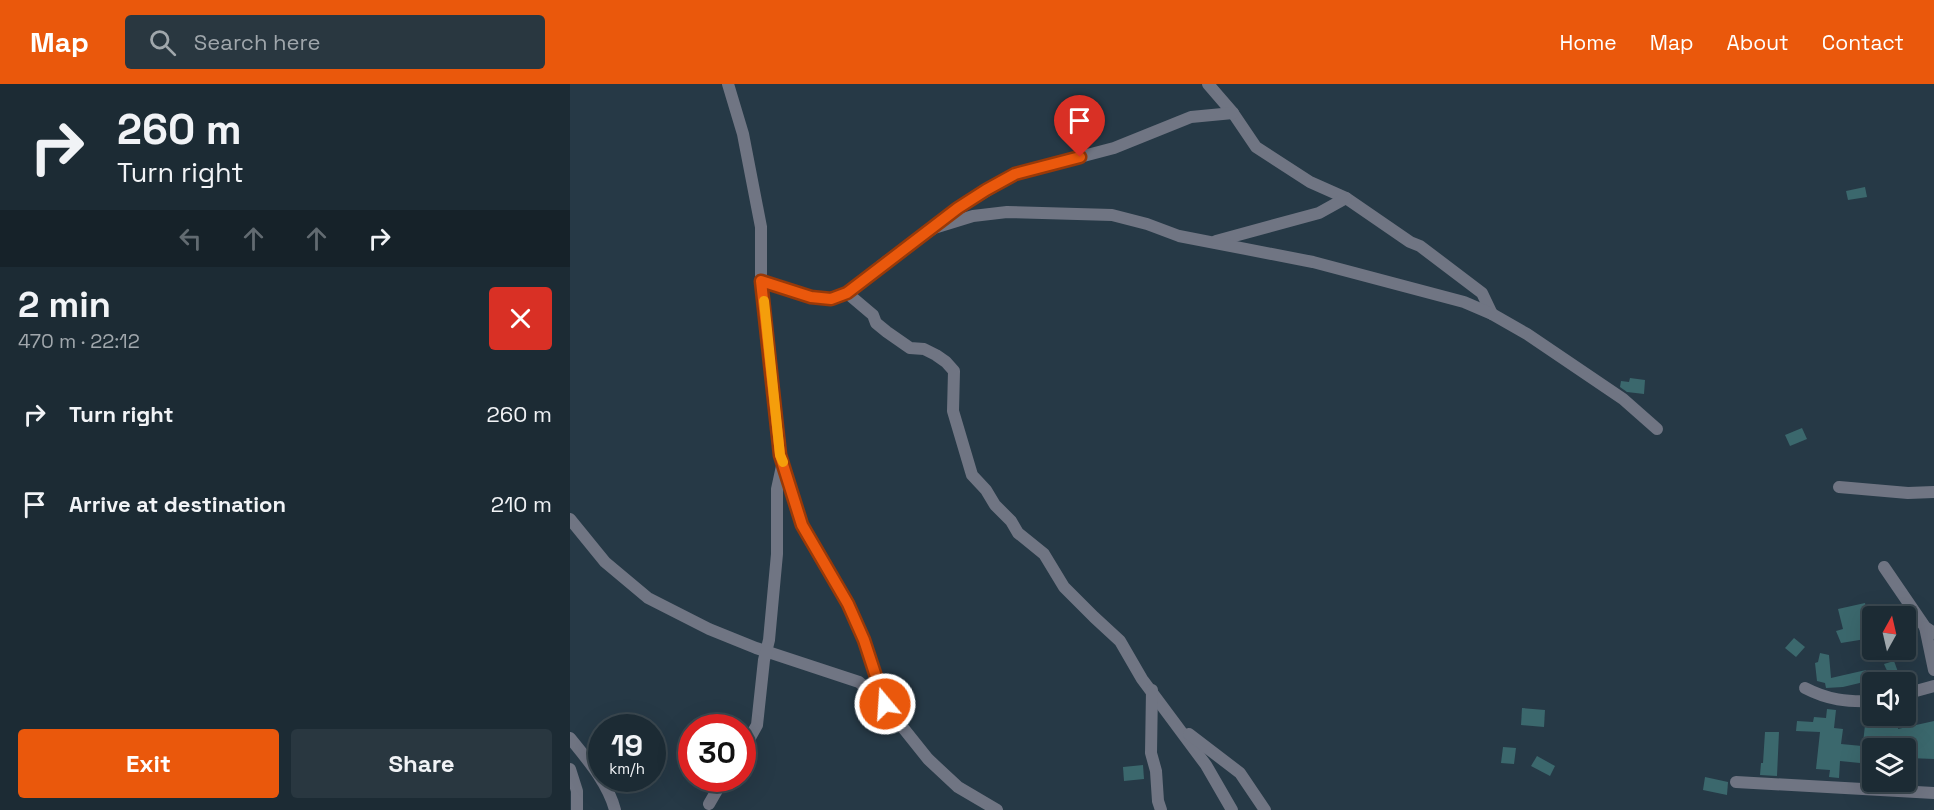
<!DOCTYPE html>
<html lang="en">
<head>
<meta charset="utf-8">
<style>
	:root { --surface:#1c2b34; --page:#293740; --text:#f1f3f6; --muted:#a0a7ac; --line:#3a474f; --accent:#ea580c }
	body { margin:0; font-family:"Space Grotesk",sans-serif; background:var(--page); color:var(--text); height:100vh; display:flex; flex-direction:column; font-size:22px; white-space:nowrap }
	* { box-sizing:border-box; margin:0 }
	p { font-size:20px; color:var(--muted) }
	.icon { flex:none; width:33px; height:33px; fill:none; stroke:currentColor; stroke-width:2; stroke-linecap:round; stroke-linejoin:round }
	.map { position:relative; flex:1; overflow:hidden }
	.panel { display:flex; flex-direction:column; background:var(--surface); width:570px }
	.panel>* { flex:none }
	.banner { background:#1c2b34; color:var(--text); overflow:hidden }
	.needle { width:39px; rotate:8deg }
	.controls { position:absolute; left:1292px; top:522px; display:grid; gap:12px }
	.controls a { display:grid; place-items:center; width:54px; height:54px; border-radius:6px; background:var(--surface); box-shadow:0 6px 24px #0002,0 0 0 2px var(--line); font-size:30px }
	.speed { position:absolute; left:18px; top:630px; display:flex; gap:12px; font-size:30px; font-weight:700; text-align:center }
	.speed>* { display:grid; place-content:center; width:78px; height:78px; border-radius:50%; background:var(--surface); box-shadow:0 6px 24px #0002,0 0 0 2px var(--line); line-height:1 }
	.speed small { font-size:15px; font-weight:400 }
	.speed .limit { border:9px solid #d22; background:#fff; color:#111 }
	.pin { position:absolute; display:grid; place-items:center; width:51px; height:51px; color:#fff; margin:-62px -26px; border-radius:50% 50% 50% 0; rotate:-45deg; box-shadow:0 0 6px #0007 }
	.pin .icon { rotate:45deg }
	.me { position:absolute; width:66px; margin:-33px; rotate:342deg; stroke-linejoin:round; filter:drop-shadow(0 0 4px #0008) }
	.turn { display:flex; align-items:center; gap:21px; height:126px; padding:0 18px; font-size:27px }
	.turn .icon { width:78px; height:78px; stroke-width:2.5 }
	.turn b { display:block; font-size:42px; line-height:51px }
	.lanes { display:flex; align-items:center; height:57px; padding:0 18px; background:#0003; justify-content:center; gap:30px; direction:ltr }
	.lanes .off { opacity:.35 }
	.round { display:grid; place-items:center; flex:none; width:63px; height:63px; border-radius:6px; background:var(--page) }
	.summary { display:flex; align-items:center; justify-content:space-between; height:102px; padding:0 18px }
	h1 { font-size:36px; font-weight:800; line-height:45px }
	.action { display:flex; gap:12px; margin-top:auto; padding:12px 18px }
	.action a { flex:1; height:69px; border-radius:6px; background:var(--accent); color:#fff; font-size:24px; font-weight:800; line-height:69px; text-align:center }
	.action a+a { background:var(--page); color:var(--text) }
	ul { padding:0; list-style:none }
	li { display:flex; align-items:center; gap:18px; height:90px; padding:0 18px }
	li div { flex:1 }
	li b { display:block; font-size:22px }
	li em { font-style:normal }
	header { display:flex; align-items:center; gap:36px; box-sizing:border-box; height:84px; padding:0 30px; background:var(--accent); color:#fff }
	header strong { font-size:28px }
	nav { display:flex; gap:33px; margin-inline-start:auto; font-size:21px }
	.search { width:420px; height:54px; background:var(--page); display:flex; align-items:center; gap:15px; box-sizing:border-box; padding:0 21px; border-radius:6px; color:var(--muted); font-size:22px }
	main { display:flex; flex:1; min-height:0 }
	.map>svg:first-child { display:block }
	.building { fill:#3b686d }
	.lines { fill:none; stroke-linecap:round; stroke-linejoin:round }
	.minor { stroke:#707583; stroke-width:12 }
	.route-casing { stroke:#983908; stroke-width:15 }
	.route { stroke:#ea580c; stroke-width:10 }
	.slow { stroke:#f59e0b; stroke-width:10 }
</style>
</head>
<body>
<header>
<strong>Map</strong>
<div class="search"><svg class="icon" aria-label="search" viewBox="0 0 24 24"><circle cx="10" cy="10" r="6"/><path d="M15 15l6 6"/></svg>Search here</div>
<nav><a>Home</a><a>Map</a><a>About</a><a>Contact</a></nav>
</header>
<main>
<section class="panel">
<div class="banner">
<div class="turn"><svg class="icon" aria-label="right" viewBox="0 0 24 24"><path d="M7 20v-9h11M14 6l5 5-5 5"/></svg><div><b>260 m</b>Turn right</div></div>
<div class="lanes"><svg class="icon off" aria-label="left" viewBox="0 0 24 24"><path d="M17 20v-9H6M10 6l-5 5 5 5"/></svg><svg class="icon off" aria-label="ahead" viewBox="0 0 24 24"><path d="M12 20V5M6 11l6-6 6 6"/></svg><svg class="icon off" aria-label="ahead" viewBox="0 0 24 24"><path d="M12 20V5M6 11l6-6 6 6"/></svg><svg class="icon" aria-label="right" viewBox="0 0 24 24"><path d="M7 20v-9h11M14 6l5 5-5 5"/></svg></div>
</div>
<div class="summary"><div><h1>2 min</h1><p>470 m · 22:12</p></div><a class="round" style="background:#d93025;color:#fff"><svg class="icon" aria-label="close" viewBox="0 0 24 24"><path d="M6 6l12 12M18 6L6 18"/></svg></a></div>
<ul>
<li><svg class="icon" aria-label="right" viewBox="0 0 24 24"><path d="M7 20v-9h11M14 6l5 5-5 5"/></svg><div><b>Turn right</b></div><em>260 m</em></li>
<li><svg class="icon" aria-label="arrive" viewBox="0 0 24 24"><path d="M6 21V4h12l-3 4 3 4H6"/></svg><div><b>Arrive at destination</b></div><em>210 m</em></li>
</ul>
<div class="action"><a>Exit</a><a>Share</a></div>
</section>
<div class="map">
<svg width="1364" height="726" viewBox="0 0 1364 726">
	<rect width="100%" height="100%" fill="#263946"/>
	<!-- building -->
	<g class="building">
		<path d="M 1295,103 L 1297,113 L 1278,116 L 1276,107 Z"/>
		<path d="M 1060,294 L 1075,296 L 1074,310 L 1057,308 L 1050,303 L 1051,297 L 1059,298 Z"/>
		<path d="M 1232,344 L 1237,355 L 1220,362 L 1215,351 Z"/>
		<path d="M 1295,519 L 1302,554 L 1271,559 L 1266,547 L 1273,545 L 1268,525 Z"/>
		<path d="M 1224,554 L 1235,563 L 1226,573 L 1215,564 Z"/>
		<path d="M 1250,569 L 1259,571 L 1261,594 L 1296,586 L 1298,597 L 1273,603 L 1256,604 L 1255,599 L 1247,597 L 1245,579 L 1248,578 Z"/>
		<path d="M 1324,577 L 1331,596 L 1322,598 L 1314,580 Z"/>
		<path d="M 952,624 L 975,626 L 974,643 L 951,641 Z"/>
		<path d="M 1257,625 L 1266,626 L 1264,644 L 1273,645 L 1271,660 L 1292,662 L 1290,679 L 1270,677 L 1269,694 L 1259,693 L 1260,686 L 1246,685 L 1250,648 L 1226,647 L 1227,637 L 1243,638 L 1244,633 L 1256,634 Z"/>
		<path d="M 1296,632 L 1329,632 L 1328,645 L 1364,637 L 1364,675 L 1339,674 L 1340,664 L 1309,662 L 1309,664 L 1302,664 L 1302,669 L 1292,668 Z"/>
		<path d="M 1195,648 L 1209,648 L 1207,692 L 1190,691 L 1191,679 L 1193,679 Z"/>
		<path d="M 933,663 L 946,664 L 944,680 L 931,679 Z"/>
		<path d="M 967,672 L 985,682 L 980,692 L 961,682 Z"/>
		<path d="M 573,681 L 574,695 L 554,697 L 553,683 Z"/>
		<path d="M 1135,693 L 1158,698 L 1157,711 L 1133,706 Z"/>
	</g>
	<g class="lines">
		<!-- minor -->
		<g class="minor">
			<path d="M 158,0 L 173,50 L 191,143 L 191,197 L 210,371 L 232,441 L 278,521 L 294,556 L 314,620"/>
			<path d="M 638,0 L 663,29 L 686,63 L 740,98 L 776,114 L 840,158 L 850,162 L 912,209 L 922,230"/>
			<path d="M 370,139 L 388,124 L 445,90 L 544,64 L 621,33 L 663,29"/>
			<path d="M 646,157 L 749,129 L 776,114"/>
			<path d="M 191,197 L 241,213 L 261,215 L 277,209 L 317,177 L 364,144 L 403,132 L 437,128 L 542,131 L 577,140 L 609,152 L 743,178 L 894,218 L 922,230 L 957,250 L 1053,315 L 1087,345"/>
			<path d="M 277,209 L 303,231 L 306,239 L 317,248 L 340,264 L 354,265 L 366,271 L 376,278 L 384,287 L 383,327 L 402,391 L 416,406 L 425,421 L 441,437 L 448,449 L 474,470 L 494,503 L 524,533 L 550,557 L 572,595 L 636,681 L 662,726"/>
			<path d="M 1269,403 L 1338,409 L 1364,408"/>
			<path d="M 0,435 L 35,478 L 78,514 L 139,545 L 186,564 L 289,598 L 314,620 L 358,675 L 388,703 L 427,726"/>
			<path d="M 1314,483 L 1355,543 L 1364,549"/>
			<path d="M 1355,543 L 1364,586"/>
			<path d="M 1235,604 C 1258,616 1277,618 1302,617"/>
			<path d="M 582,606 L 581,669 L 586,687 L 588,717 L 591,726"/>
			<path d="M 1335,610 L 1364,602"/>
			<path d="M 619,650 L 670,689 L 695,726"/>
			<path d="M 0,654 C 17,675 38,699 45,726"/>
			<path d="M 172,668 L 187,641 L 194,576 L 199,556 L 207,470 L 207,405 L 212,382"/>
			<path d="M 0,685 L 7,707 L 7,726"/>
			<path d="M 1166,698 L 1364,709"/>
			<path d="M 139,720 L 154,694"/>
		</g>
	</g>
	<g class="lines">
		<defs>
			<path id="route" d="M 315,620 L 294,556 L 278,520 L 232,441 L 210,371 L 191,197 L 241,213 L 261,215 L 277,209 L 388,124 L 416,106 L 445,90 L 510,73"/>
		</defs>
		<!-- route casing -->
		<use href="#route" class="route-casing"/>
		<!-- route -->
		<use href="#route" class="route"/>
		<!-- slow -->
		<path class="slow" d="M 194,217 L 210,371 L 213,378"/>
	</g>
</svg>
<div class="controls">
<a><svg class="needle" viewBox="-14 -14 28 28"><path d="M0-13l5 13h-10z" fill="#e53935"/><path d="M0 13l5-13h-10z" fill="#a0a7ac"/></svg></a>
<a><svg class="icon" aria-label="sound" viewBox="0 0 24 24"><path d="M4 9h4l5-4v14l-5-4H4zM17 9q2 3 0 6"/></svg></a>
<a><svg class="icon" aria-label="layers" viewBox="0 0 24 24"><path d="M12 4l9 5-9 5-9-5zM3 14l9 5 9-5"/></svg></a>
</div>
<div class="speed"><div>19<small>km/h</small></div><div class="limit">30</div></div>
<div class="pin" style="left:510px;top:73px;background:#d93025"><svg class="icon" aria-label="arrive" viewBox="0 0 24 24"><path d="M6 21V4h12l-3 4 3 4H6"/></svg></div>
<svg class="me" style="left:315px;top:620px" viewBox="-20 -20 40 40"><circle r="17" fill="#ea580c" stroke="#fff" stroke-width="3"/><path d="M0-11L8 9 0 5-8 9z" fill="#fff"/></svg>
</div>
</main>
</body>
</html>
